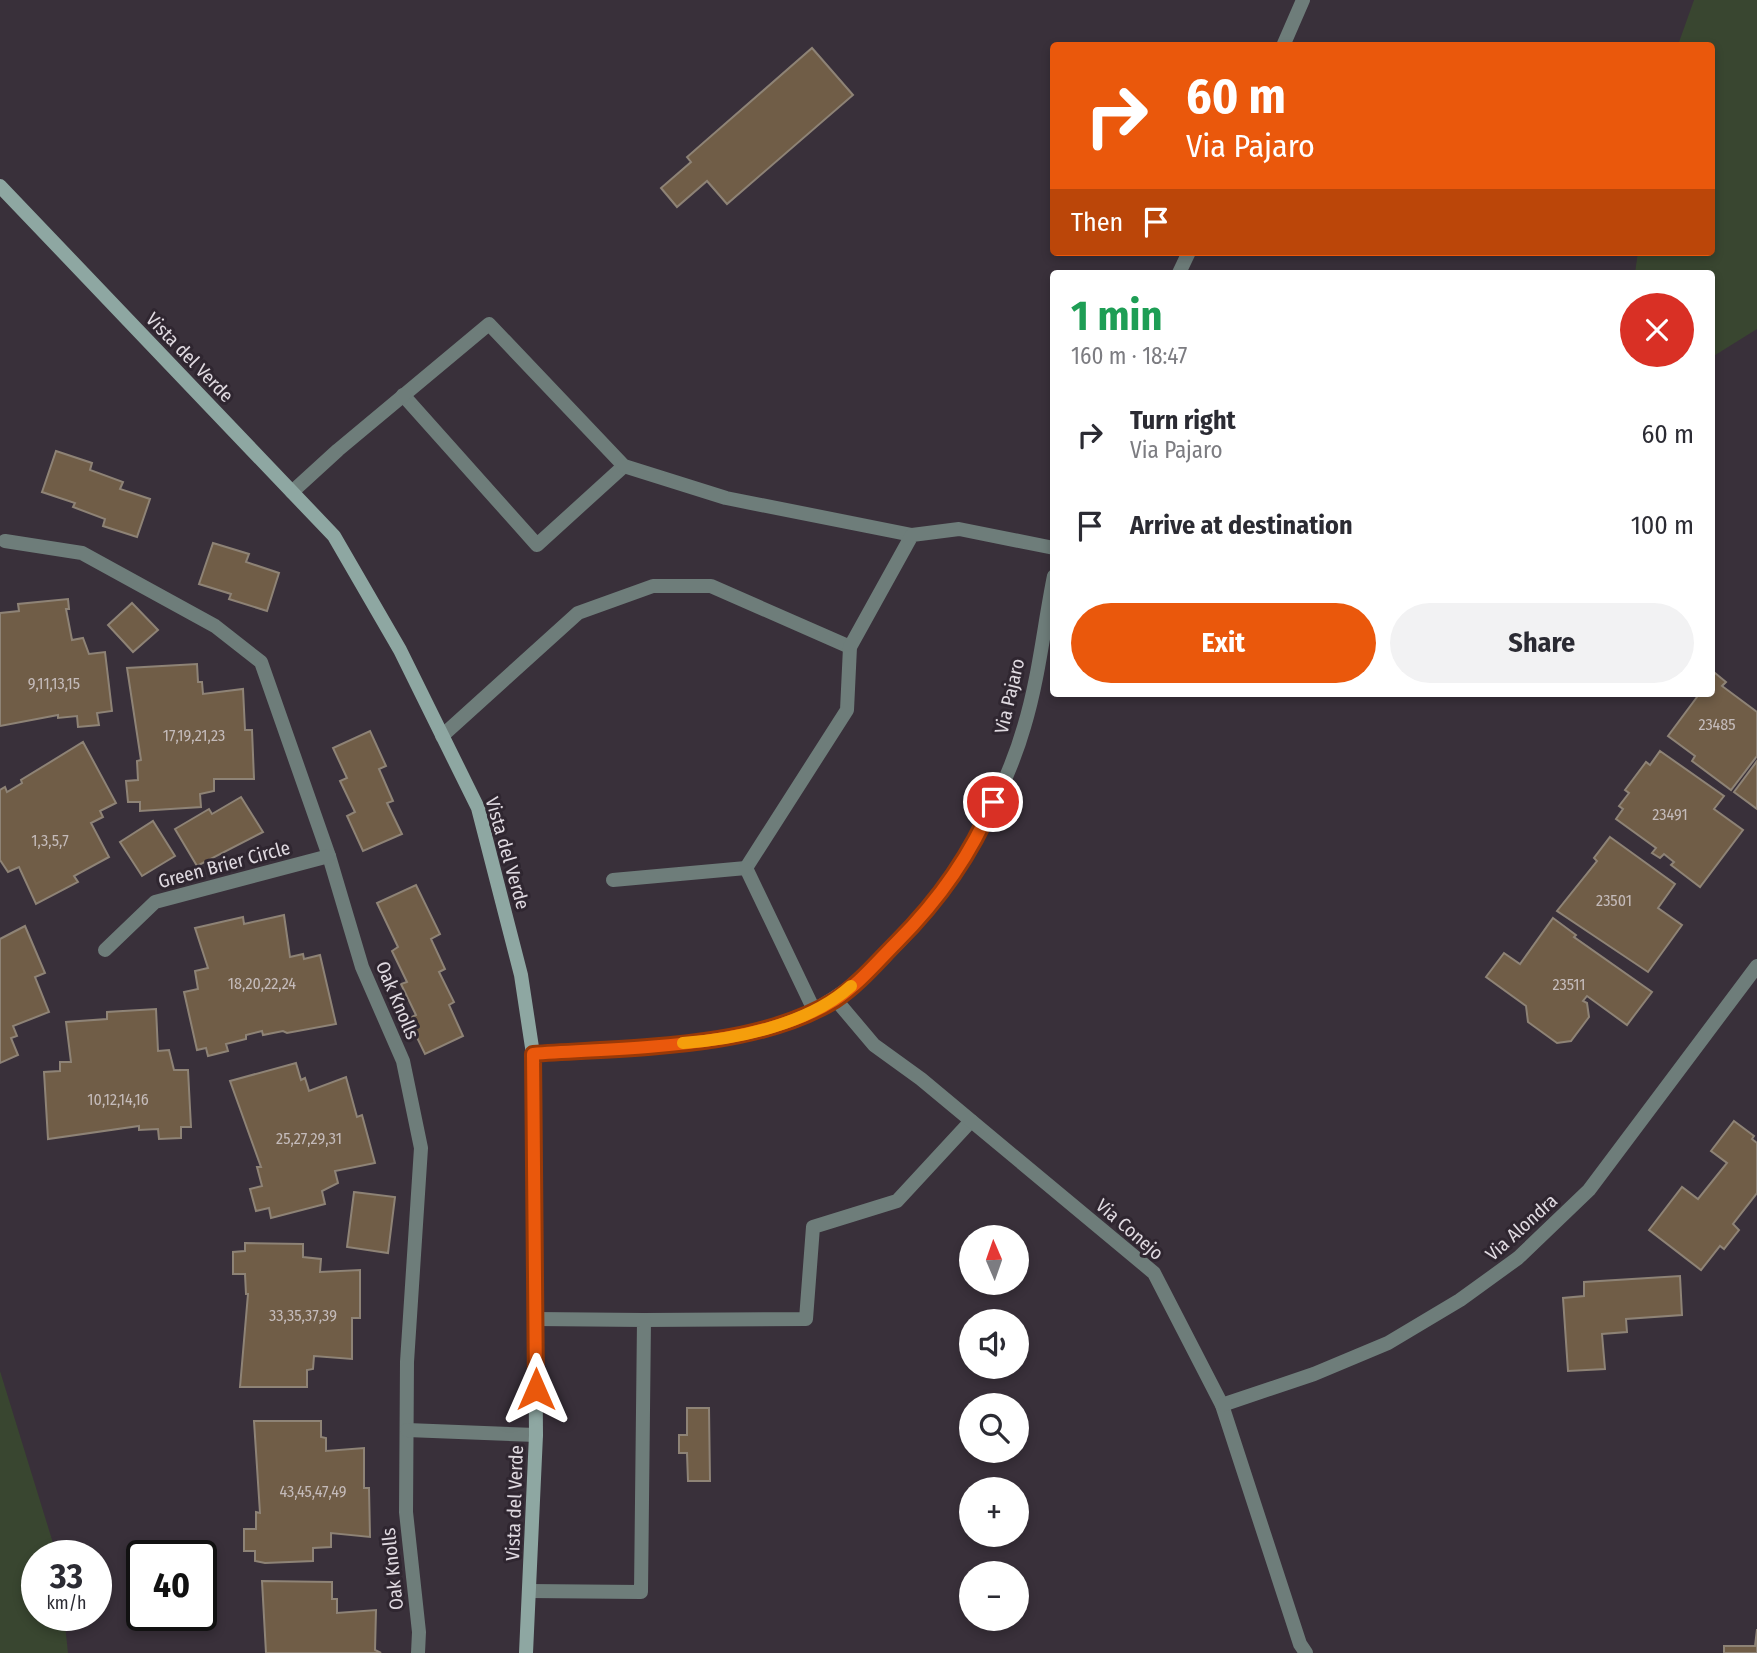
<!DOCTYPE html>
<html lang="en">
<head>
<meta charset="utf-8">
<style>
	:root { --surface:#fff; --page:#f2f2f3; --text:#2b2b33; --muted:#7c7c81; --accent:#ea580c }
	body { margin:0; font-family:"Fira Sans Condensed",sans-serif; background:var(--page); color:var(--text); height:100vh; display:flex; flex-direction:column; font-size:26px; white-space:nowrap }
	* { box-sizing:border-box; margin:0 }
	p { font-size:23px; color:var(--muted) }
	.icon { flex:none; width:38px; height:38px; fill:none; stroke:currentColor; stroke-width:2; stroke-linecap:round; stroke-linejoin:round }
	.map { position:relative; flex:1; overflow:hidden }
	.side { position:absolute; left:1050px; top:270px; width:665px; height:427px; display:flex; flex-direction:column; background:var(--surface); border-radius:7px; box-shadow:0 4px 10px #0003 }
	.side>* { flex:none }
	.guide { position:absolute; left:1050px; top:42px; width:665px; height:214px; border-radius:7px; box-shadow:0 4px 10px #0003; background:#ea580c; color:#fff; overflow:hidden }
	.needle { width:46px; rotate:358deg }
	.controls { position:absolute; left:959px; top:1225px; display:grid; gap:14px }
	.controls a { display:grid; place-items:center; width:70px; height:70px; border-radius:50%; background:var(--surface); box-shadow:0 4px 10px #0003; font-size:35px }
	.speed { position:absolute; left:21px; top:1540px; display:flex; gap:14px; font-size:35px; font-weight:700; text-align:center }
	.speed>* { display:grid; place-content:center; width:91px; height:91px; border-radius:50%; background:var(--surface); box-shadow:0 4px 10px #0003; line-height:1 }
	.speed small { font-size:18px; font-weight:400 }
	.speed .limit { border:4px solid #111; border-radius:10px; background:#fff; color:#111 }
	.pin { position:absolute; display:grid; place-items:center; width:60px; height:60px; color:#fff; margin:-30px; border:4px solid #fff; border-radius:50%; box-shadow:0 2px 7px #0007 }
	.me { position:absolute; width:77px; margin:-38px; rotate:0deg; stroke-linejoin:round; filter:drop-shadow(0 0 5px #0008) }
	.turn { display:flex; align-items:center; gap:24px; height:147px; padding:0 21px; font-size:32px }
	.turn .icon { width:91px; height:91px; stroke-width:2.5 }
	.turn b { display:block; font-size:49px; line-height:60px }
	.then { display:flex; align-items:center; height:66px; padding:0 21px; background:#0003; gap:14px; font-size:26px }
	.round { display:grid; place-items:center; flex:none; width:74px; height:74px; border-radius:37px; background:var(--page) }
	.head { display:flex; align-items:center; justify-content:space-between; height:119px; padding:0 21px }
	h1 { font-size:42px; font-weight:700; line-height:52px; color:#1e9e55 }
	.cta { display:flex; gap:14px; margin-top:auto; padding:14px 21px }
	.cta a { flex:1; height:80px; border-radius:42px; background:var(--accent); color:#fff; font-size:28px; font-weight:700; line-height:80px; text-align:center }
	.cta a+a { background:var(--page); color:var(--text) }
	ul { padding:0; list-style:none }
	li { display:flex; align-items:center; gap:21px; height:91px; padding:0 21px }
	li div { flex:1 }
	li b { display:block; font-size:26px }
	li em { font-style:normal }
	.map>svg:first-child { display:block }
	.green { fill:#394630 }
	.building { fill:#705d47; stroke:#8e8376; stroke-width:2 }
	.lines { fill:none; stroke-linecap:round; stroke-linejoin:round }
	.lane { stroke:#6e7d7a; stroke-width:14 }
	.street { stroke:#6e7d7a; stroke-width:14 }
	.secondary { stroke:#8ea7a2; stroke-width:14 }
	.route-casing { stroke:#983908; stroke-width:18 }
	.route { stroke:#ea580c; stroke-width:12 }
	.slow { stroke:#f59e0b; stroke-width:12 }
	.labels { text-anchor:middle; stroke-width:6; stroke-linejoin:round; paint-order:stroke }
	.number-label { font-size:16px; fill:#c4bbba }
	.street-label { font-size:19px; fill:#e0dae1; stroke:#2f2630 }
</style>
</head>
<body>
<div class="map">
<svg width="1757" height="1653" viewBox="0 0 1757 1653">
	<rect width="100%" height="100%" fill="#39303a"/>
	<!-- green -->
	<g class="green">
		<path d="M 1694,0 L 1757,0 L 1757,329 L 1712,357 L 1712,273 L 1635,273 L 1638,252 L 1712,252 L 1712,46 L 1678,45 Z"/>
		<path d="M 0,1371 L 57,1556 L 37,1556 L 37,1615 L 64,1615 L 68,1653 L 0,1653 Z"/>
	</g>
	<!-- building -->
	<g class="building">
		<path d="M 812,48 L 853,95 L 727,204 L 707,181 L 677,207 L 661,188 L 691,162 L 687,157 Z"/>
		<path d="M 56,451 L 92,463 L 90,470 L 123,482 L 120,489 L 150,499 L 137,537 L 103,526 L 105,519 L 73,507 L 75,503 L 42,492 Z"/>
		<path d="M 213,543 L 249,554 L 246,562 L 279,573 L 267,611 L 229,599 L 231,594 L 199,584 Z"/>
		<path d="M 68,599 L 69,609 L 66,609 L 72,640 L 83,638 L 89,654 L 105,652 L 112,711 L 97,713 L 99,725 L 78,727 L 77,716 L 58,718 L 58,715 L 0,726 L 0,613 L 19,611 L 18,604 Z"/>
		<path d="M 132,603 L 158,630 L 133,652 L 108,625 Z"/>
		<path d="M 197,664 L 198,682 L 202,682 L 203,694 L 243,689 L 245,730 L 252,730 L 254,779 L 214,779 L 214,791 L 200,794 L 201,807 L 140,811 L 140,802 L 128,802 L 126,781 L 138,780 L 137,761 L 141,760 L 127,668 Z"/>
		<path d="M 1715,673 L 1726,682 L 1722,686 L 1757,712 L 1757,756 L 1731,790 L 1692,761 L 1695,756 L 1668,736 L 1700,693 L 1712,693 L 1712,678 Z"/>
		<path d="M 370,731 L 386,766 L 379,769 L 393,801 L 387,803 L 402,834 L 363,851 L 347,816 L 355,812 L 340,781 L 347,778 L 333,748 Z"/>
		<path d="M 83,742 L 116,803 L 100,811 L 103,817 L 91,823 L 109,857 L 74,876 L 78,882 L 36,904 L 19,867 L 8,872 L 0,860 L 0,790 L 5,787 L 7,792 L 22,783 L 21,780 Z"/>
		<path d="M 1660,751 L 1724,796 L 1714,809 L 1743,830 L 1700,887 L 1671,865 L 1674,862 L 1664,854 L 1660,858 L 1652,853 L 1656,848 L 1616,819 L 1623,809 L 1619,806 L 1629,793 L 1625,790 L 1646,762 L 1650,765 Z"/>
		<path d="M 1757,761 L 1757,809 L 1734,792 Z"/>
		<path d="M 241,797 L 263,832 L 197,866 L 175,829 L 209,809 L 212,814 Z"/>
		<path d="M 153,821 L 175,856 L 142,876 L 120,842 Z"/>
		<path d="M 1610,837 L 1675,884 L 1658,908 L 1682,925 L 1648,972 L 1557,911 L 1597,861 L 1594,858 Z"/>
		<path d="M 416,885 L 440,934 L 431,939 L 445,969 L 439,972 L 454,1002 L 449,1005 L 463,1036 L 425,1054 L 408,1019 L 416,1015 L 401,984 L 407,982 L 392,951 L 398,947 L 377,903 Z"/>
		<path d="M 284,915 L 290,957 L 303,954 L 304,959 L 320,955 L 336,1024 L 287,1033 L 283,1031 L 263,1035 L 262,1031 L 246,1035 L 246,1039 L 226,1044 L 228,1051 L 208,1056 L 206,1048 L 197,1050 L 184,992 L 198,989 L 195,971 L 208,968 L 195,928 L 243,917 L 244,924 Z"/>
		<path d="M 1553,918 L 1576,935 L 1574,937 L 1652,992 L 1627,1025 L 1587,996 L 1583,1001 L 1587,1003 L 1589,1017 L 1571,1041 L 1557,1043 L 1528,1022 L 1526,1006 L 1486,977 L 1504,953 L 1520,964 Z"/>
		<path d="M 25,926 L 45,973 L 35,977 L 49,1012 L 13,1026 L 17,1036 L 11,1038 L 18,1055 L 0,1063 L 0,939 Z"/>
		<path d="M 156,1009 L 158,1051 L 169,1050 L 174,1070 L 188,1070 L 191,1127 L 181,1127 L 181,1138 L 159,1139 L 158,1129 L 139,1130 L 139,1126 L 48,1139 L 44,1072 L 60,1071 L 60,1062 L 71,1062 L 66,1022 L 107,1019 L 107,1012 Z"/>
		<path d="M 296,1063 L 301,1080 L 305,1078 L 309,1091 L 346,1077 L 357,1117 L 362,1115 L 375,1163 L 335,1171 L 338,1183 L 322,1191 L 325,1204 L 271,1218 L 269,1208 L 256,1211 L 250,1189 L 262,1186 L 257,1167 L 261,1167 L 230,1081 Z"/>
		<path d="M 1734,1121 L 1754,1136 L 1752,1139 L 1757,1143 L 1757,1193 L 1733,1224 L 1739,1230 L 1724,1249 L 1720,1246 L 1701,1270 L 1649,1230 L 1682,1187 L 1698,1199 L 1727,1163 L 1711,1151 Z"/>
		<path d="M 354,1192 L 395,1197 L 388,1253 L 347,1247 Z"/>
		<path d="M 245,1243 L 303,1244 L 303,1257 L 321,1259 L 320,1272 L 360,1270 L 360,1318 L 352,1318 L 352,1359 L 314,1356 L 313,1369 L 307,1370 L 307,1387 L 240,1387 L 248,1294 L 246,1294 L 245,1274 L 233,1274 L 233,1252 L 245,1251 Z"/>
		<path d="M 1680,1276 L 1682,1315 L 1626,1319 L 1627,1332 L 1602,1334 L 1605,1369 L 1568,1371 L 1563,1298 L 1584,1296 L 1584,1282 Z"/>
		<path d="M 687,1408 L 709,1408 L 710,1481 L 688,1481 L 687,1453 L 679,1453 L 679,1435 L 687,1435 Z"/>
		<path d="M 254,1421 L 321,1421 L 321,1437 L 326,1438 L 326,1451 L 364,1448 L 364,1488 L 369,1488 L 370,1537 L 331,1533 L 331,1547 L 313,1548 L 313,1561 L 265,1563 L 255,1561 L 255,1551 L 244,1551 L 244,1529 L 256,1529 L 256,1512 L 260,1513 Z"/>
		<path d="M 262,1581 L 332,1582 L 332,1599 L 337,1599 L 337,1613 L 376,1610 L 375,1650 L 381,1653 L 266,1653 Z"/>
		<path d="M 1757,1629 L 1757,1653 L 1724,1653 L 1724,1646 L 1755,1646 Z"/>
	</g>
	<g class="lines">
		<!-- lane -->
		<g class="lane">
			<path d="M 403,395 L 537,545 L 624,466"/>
			<path d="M 292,492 L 338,450 L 489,324 L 624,466 L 726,498 L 912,535"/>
			<path d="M 442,736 L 578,613 L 653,586 L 711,586 L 850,647"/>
			<path d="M 613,880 L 746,868"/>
			<path d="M 814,1010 L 746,868 L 847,710 L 850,647 L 912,535 L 959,529 L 1054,548"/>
			<path d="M 644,1320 L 806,1319 L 813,1227 L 897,1201 L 971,1121"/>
		</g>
		<!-- street -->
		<g class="street">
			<path d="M 1283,46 L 1303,0"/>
			<path d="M 1179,273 L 1189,252"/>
			<path d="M 5,541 L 82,553 L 215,626 L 261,662 L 329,856 L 362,967 L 403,1061 L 421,1148 L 407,1362 L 406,1512 L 419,1632 L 418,1653"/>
			<path d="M 105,950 L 155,902 L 329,856"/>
			<path d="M 836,1000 L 874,1045 L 921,1079 L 1154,1273 L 1222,1405 L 1300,1644 L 1306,1653"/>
			<path d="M 533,1054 C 618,1048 704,1048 785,1022 C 893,987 994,832 1024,727 C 1039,678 1044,625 1054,576"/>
			<path d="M 1222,1405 L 1314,1374 L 1388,1343 L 1460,1300 L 1518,1258 L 1589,1190 L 1757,966"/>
			<path d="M 407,1430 L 536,1435"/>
			<path d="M 529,1591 L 641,1592 L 644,1320 L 535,1319"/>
		</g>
		<!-- secondary -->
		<path class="secondary" d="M 0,186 L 334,536 L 400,650 L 478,808 L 521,975 L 533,1054 L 536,1435 L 526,1653"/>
	</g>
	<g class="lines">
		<defs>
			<path id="route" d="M 536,1389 L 533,1054 C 625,1047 755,1050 835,1000 C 858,985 878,961 897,942 C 938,901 971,855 993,802"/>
		</defs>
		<!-- route casing -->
		<use href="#route" class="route-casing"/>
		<!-- route -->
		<use href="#route" class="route"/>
		<!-- slow -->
		<path class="slow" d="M 683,1043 C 738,1039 809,1024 851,986"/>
	</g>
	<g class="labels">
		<!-- number labels -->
		<g class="number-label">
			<text x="54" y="689">9,11,13,15</text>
			<text x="1717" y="730">23485</text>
			<text x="194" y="741">17,19,21,23</text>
			<text x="1670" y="820">23491</text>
			<text x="50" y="846">1,3,5,7</text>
			<text x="1614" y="906">23501</text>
			<text x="262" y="989">18,20,22,24</text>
			<text x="1569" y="990">23511</text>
			<text x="118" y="1105">10,12,14,16</text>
			<text x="309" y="1144">25,27,29,31</text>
			<text x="303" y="1321">33,35,37,39</text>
			<text x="313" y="1497">43,45,47,49</text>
		</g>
		<!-- street labels -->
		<g class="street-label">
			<text transform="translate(190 357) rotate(46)" y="7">Vista del Verde</text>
			<text transform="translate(1009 696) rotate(-77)" y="7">Via Pajaro</text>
			<text transform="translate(508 853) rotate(74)" y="7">Vista del Verde</text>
			<text transform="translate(224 864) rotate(-15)" y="7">Green Brier Circle</text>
			<text transform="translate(398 1000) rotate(67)" y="7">Oak Knolls</text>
			<text transform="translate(1521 1227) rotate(-42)" y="7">Via Alondra</text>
			<text transform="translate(1130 1229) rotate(41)" y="7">Via Conejo</text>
			<text transform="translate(514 1503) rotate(-88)" y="7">Vista del Verde</text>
			<text transform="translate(392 1569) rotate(-96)" y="7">Oak Knolls</text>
		</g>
	</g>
</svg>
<div class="controls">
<a><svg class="needle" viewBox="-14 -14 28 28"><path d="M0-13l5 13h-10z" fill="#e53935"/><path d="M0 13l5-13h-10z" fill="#7c7c81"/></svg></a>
<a><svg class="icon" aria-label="sound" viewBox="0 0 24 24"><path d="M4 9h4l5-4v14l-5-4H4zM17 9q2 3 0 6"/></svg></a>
<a><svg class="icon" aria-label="search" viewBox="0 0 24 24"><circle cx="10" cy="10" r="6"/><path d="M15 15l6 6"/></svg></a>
<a>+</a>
<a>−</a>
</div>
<div class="speed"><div>33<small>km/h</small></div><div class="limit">40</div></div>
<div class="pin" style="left:993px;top:802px;background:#d93025"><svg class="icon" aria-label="arrive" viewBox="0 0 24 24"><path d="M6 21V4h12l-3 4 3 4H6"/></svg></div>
<svg class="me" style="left:536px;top:1389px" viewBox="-20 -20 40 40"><path d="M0-17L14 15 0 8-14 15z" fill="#ea580c" stroke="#fff" stroke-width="4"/></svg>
<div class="guide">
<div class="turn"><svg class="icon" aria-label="right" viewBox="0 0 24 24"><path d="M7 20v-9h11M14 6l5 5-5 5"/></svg><div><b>60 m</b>Via Pajaro</div></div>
<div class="then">Then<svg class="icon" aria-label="arrive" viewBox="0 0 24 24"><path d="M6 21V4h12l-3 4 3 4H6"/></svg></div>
</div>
<section class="side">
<div class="head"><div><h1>1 min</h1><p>160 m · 18:47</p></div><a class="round" style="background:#d93025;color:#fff"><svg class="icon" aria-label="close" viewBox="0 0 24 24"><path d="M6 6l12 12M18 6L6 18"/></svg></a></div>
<ul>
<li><svg class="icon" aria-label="right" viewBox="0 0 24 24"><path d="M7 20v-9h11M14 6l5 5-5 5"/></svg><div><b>Turn right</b><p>Via Pajaro</p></div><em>60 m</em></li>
<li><svg class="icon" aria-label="arrive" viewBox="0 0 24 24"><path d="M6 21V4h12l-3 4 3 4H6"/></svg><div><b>Arrive at destination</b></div><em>100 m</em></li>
</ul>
<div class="cta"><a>Exit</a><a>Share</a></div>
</section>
</div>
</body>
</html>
